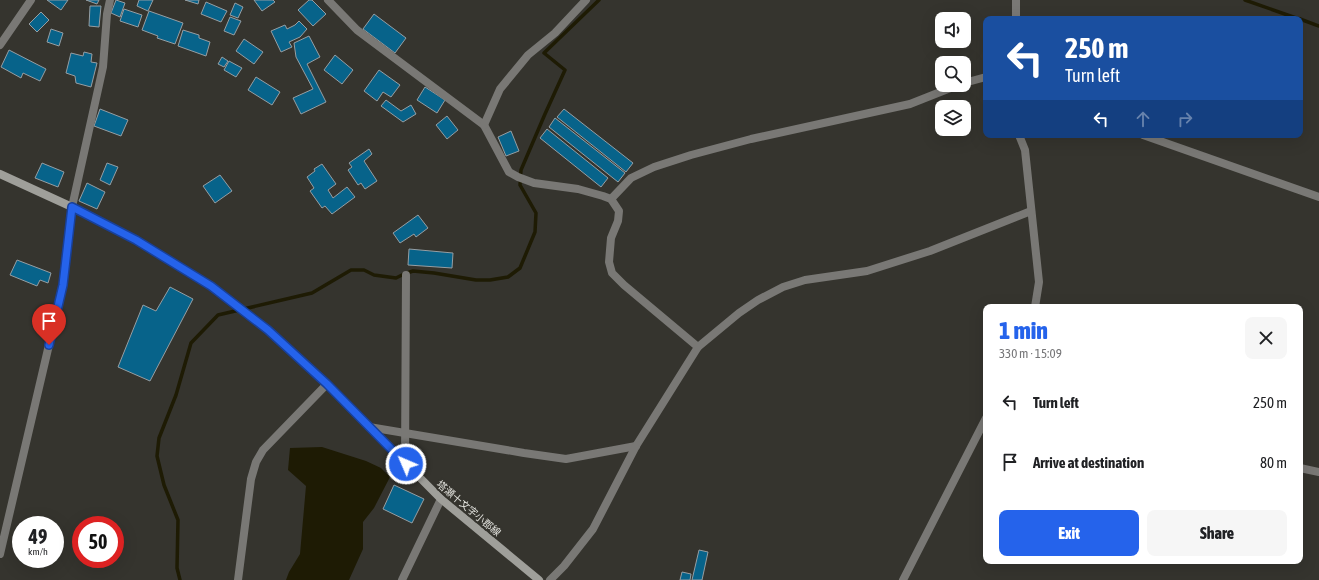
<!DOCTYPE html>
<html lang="en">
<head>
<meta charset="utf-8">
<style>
	:root { --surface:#fff; --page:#f6f6f6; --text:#202124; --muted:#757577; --accent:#2563eb }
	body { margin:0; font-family:"Asap Condensed","Noto Sans JP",sans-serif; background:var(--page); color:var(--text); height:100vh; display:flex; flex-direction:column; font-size:15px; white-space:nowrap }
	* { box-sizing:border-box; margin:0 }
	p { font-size:13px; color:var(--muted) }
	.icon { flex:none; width:22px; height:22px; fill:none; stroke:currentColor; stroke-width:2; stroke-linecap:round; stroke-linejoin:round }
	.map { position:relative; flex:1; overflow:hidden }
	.drawer { position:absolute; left:983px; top:304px; width:320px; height:260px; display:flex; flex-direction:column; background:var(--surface); border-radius:8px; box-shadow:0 4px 16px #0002 }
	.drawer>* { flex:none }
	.banner { position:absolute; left:983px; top:16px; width:320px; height:122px; border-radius:8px; box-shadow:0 4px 16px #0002; background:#1a4fa0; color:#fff; overflow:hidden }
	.controls { position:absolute; left:935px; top:12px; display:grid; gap:8px }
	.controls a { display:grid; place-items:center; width:36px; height:36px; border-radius:8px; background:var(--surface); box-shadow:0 4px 16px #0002; font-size:20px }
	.speed { position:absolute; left:12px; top:516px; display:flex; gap:8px; font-size:20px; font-weight:700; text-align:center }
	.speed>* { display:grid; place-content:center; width:52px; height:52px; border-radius:50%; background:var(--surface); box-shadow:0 4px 16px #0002; line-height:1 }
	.speed small { font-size:10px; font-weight:400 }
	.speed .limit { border:6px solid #d22; background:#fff; color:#111 }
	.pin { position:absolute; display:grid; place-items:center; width:34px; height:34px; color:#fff; margin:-41px -17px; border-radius:50% 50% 50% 0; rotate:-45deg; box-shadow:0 0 4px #0007 }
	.pin .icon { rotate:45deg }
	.me { position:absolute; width:44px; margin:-22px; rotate:315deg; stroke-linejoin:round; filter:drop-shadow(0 0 3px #0008) }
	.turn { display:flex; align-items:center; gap:14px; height:84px; padding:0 16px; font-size:18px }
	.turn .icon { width:52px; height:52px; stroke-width:2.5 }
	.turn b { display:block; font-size:28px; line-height:34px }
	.lanes { display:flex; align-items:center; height:38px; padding:0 16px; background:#0003; justify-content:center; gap:20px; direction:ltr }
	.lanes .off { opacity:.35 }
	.round { display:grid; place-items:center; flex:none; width:42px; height:42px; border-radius:8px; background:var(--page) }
	.headline { display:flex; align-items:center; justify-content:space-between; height:68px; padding:0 16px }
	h1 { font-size:24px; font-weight:800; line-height:30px; color:var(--accent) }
	.action { display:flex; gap:8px; margin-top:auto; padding:8px 16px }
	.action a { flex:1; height:46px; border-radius:8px; background:var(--accent); color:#fff; font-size:16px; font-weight:800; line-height:46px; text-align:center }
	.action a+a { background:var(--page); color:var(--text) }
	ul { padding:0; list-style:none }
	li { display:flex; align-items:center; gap:12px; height:60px; padding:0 16px }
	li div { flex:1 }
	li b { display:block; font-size:15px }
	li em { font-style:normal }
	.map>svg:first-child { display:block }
	.water { fill:#1e1b04 }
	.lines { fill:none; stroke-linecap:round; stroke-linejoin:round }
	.stream { stroke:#1e1b04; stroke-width:3.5 }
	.building { fill:#07638a; stroke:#969ea3 }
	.minor { stroke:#797875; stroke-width:8 }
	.secondary { stroke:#9f9f9a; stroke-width:8 }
	.route-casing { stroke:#184099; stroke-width:10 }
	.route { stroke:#2563eb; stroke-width:7 }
	.labels { text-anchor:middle; stroke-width:4; stroke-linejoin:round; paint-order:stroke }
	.street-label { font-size:10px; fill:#e1e1dc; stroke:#35342e }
</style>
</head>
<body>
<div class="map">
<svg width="1319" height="580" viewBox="0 0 1319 580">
	<rect width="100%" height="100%" fill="#35342e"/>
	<!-- water -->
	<path class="water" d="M 322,447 L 366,461 L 381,468 L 390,477 L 374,508 L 363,522 L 363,549 L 349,580 L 286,580 L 289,572 L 300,554 L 306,486 L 288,470 L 290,448 Z"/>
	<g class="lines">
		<!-- stream -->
		<g class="stream">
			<path d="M 1245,0 L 1299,19"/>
			<path d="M 1300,19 L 1319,26"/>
			<path d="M 180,580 L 177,568 L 178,520 L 164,485 L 157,456 L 159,438 L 176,395 L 191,343 L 218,315 L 312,293 L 351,270 L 364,270 L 374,275 L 396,278 L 404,274 L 413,271 L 434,273 L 476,280 L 490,280 L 508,277 L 520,268 L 535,232 L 536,213 L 520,185 L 521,170 L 545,114 L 565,70 L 544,53 L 599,0"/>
		</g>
	</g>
	<!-- building -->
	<g class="building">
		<path d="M 47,0 L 68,0 L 61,10 Z"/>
		<path d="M 86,0 L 99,0 L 97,4 Z"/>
		<path d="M 116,0 L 125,3 L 120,17 L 111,13 Z"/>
		<path d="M 139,0 L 153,0 L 148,11 L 137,6 Z"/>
		<path d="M 185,0 L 199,0 L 198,4 Z"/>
		<path d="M 254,0 L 273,0 L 275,2 L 262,11 Z"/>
		<path d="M 309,0 L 312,0 L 326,14 L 313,26 L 298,10 Z"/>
		<path d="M 206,2 L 227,11 L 221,22 L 201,14 Z"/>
		<path d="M 235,3 L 243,7 L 238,18 L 230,15 Z"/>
		<path d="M 90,6 L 101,6 L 99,27 L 89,26 Z"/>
		<path d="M 124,9 L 142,15 L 138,27 L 120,21 Z"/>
		<path d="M 149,11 L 183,23 L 175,44 L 157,38 L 158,36 L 142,30 Z"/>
		<path d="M 41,12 L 49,20 L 37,32 L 29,24 Z"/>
		<path d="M 374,14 L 406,38 L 395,53 L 363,29 Z"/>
		<path d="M 230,17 L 241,21 L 234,35 L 224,31 Z"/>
		<path d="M 299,21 L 307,29 L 300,37 L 289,42 L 292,47 L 281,52 L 271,31 L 285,25 L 287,29 L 295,25 Z"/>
		<path d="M 51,29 L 63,33 L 59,46 L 47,42 Z"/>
		<path d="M 183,30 L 199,35 L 199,38 L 210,42 L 206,56 L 178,46 Z"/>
		<path d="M 309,36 L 320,57 L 307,64 L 326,102 L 301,114 L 293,98 L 313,89 L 296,57 L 294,43 Z"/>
		<path d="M 244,39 L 263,52 L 254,64 L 236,51 Z"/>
		<path d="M 9,50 L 46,69 L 40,81 L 23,73 L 21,78 L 1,67 Z"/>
		<path d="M 84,52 L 92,54 L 91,62 L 97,63 L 91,87 L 76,83 L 75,76 L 66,73 L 71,53 L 83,56 Z"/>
		<path d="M 335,55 L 353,70 L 342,84 L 324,70 Z"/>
		<path d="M 222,57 L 228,61 L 224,67 L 218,64 Z"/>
		<path d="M 229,61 L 242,68 L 236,77 L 224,70 Z"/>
		<path d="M 379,70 L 400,85 L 391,97 L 383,92 L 377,101 L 364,91 Z"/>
		<path d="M 256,77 L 280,92 L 272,105 L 248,90 Z"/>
		<path d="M 425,87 L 445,100 L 437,113 L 417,100 Z"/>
		<path d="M 386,100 L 401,111 L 411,105 L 416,114 L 403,122 L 381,106 Z"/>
		<path d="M 100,109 L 128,120 L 121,136 L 94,126 Z"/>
		<path d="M 564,109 L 633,163 L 626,172 L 557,117 Z"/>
		<path d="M 447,116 L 458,130 L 447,139 L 436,125 Z"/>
		<path d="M 555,118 L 625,173 L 618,182 L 549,127 Z"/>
		<path d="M 547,129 L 608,178 L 601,187 L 540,138 Z"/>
		<path d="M 511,131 L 519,151 L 506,156 L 498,137 Z"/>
		<path d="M 369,149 L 372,154 L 364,161 L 377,181 L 365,189 L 361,183 L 358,185 L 348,170 L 352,167 L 349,163 Z"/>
		<path d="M 42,163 L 64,172 L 58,187 L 35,178 Z"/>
		<path d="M 107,163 L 118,167 L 110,185 L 100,180 Z"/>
		<path d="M 322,164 L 336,184 L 328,190 L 333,198 L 347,187 L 355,197 L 332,214 L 325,206 L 322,208 L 310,191 L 314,188 L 307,177 L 315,171 L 314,169 Z"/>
		<path d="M 220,175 L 232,191 L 215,203 L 203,186 Z"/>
		<path d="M 87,183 L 105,192 L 97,209 L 79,201 Z"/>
		<path d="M 418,215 L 428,228 L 416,237 L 414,234 L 400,243 L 393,233 Z"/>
		<path d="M 409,249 L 453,253 L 452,268 L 408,265 Z"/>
		<path d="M 17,260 L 51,273 L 48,283 L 40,280 L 37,286 L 10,275 Z"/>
		<path d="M 170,287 L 193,299 L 150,381 L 118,367 L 143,305 L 156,311 Z"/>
		<path d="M 394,485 L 424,499 L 412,523 L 383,509 Z"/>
		<path d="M 699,550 L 708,552 L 702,580 L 692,580 Z"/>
		<path d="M 682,572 L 691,574 L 690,580 L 680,580 Z"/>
	</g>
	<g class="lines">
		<!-- minor -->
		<g class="minor">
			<path d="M 328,0 L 357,30 L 484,125 L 509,172 L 518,177 L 534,183 L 578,189 L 603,196 L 611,199 L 619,211 L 618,221 L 611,238 L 609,262 L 612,273 L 624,285 L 698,347"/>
			<path d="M 1016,0 L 1016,19"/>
			<path d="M 0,45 L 31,0"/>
			<path d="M 964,83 L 986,77"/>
			<path d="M 484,125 L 500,89 L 528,55 L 555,33 L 586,0"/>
			<path d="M 1019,135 L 1025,150 L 1039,282 L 1035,307"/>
			<path d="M 1143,135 L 1319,197"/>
			<path d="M 611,199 L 631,178 L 654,167 L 691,155 L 751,139 L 910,104 L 958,85"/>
			<path d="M 369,427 L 524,453 L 566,459 L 636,446"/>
			<path d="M 405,464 L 406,275"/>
			<path d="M 1300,468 L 1319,472"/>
			<path d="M 0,554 L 63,285 L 72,207 L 103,67 L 107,14 L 110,0"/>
			<path d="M 238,580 L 251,479 L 256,462 L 263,450 L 327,384"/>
			<path d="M 402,580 L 441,499"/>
			<path d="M 550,580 L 564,566 L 593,529 L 636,446 L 698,347 L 739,313 L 758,300 L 783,287 L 805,280 L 867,271 L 930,251 L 1031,211"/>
			<path d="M 903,580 L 986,418"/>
		</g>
		<!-- secondary -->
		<path class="secondary" d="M 0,174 L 72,207 L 136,240 L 211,286 L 268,330 L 327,384 L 441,499 L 539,580"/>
	</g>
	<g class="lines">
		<defs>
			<path id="route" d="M 49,345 L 63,285 L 72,207 L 136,240 L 211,286 L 268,330 L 327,384 L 406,464"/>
		</defs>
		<!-- route casing -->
		<use href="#route" class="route-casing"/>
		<!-- route -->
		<use href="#route" class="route"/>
	</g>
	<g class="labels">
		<!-- street labels -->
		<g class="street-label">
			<text transform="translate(469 508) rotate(40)" y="4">塔瀬十文字小郡線</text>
		</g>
	</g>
</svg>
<div class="controls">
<a><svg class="icon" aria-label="sound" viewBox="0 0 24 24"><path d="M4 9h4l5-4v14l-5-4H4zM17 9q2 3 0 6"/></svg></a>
<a><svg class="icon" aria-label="search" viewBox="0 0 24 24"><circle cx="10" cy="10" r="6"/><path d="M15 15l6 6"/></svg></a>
<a><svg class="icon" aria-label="layers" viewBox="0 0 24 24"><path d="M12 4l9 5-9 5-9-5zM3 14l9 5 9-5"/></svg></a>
</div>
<div class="speed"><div>49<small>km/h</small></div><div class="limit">50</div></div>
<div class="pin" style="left:49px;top:345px;background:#d93025"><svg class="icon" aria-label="arrive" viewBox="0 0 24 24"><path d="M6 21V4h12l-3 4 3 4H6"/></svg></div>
<svg class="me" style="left:406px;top:464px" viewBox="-20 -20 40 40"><circle r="17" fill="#2563eb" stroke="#fff" stroke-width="3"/><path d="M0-11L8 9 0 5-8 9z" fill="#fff"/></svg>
<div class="banner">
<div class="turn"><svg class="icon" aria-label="left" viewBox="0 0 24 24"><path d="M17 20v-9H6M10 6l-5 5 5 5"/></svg><div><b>250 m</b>Turn left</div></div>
<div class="lanes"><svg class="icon" aria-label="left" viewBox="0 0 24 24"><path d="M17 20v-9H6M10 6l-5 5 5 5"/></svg><svg class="icon off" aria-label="ahead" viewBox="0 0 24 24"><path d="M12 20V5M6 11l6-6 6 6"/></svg><svg class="icon off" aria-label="right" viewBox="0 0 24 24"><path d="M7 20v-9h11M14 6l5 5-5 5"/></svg></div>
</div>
<section class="drawer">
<div class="headline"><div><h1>1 min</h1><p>330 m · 15:09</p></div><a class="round"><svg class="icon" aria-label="close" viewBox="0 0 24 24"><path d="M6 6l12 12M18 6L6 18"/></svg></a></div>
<ul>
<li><svg class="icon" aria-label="left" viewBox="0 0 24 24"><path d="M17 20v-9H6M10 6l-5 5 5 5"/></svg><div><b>Turn left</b></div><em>250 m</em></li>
<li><svg class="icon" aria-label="arrive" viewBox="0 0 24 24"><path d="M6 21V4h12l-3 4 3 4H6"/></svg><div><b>Arrive at destination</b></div><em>80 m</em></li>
</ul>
<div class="action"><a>Exit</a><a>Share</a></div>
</section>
</div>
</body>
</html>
